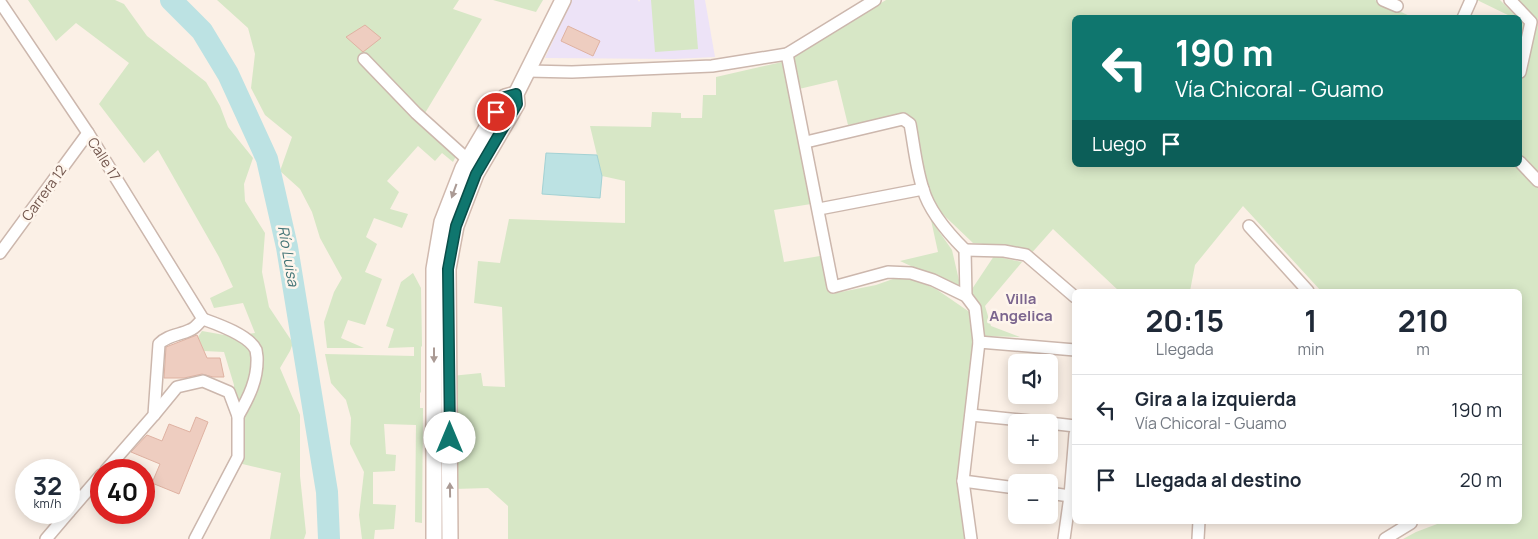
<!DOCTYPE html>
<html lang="es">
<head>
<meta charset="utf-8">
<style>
	:root { --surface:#fff; --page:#f2f2f3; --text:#1f2937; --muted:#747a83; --line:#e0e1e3 }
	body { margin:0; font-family:Manrope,sans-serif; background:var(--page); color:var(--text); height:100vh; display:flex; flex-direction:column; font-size:19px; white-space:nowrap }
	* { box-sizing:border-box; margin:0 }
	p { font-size:16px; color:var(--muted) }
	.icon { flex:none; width:28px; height:28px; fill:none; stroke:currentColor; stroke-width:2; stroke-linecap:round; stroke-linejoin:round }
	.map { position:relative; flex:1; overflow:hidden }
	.side { position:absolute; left:1072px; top:289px; width:450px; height:235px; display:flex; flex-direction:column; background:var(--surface); border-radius:8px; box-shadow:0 2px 12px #0003 }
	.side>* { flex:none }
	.hud { position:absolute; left:1072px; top:15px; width:450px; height:152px; border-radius:8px; box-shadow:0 2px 12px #0003; background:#0f766e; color:#fff; overflow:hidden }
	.controls { position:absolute; left:1008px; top:354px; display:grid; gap:10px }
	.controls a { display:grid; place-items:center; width:50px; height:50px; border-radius:8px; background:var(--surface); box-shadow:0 2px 12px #0003; font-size:25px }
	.speed { position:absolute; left:15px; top:459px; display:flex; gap:10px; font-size:25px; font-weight:700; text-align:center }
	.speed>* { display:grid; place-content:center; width:65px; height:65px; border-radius:50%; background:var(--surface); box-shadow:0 2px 12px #0003; line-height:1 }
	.speed small { font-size:12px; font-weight:400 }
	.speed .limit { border:8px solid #d22; background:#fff; color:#111 }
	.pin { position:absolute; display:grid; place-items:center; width:42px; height:42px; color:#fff; margin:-21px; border:2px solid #fff; border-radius:50%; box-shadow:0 1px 5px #0007 }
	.me { position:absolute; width:55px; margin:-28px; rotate:0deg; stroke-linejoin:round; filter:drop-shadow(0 0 4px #0008) }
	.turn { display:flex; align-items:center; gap:18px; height:105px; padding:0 20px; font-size:22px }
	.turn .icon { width:65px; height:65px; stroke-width:2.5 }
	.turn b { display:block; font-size:35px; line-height:42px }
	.then { display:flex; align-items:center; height:48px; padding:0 20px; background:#0003; gap:10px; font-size:19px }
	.eta { display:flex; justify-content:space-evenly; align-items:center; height:85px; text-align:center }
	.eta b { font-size:30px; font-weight:700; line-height:35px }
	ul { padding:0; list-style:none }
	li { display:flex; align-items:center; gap:15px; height:70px; padding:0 20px; border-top:1px solid var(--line) }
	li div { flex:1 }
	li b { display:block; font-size:19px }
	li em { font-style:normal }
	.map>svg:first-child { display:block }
	.education { fill:#ede3f7 }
	.green { fill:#d7e7c6 }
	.water { fill:#bce2e3; stroke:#a3d2d4 }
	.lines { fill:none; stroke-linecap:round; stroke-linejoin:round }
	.river { stroke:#bce2e3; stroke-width:22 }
	.building { fill:#eecdc0; stroke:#dfb2a2 }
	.street-casing { stroke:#ccb7ad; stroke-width:14 }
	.secondary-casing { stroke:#d0b9ae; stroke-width:18 }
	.street { stroke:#fff; stroke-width:11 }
	.secondary { stroke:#fff; stroke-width:15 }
	.oneway { fill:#aa9a94 }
	.route-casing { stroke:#0a4d48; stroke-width:12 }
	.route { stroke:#0f766e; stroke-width:9 }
	.labels { text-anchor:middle; stroke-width:5; stroke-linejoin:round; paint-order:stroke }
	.street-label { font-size:14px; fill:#72564d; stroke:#fef5ec }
	.water-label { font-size:15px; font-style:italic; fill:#427476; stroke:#fef5ec }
	.neighbourhood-label { font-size:15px; font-weight:bold; fill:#7b658e; stroke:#fef5ec }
</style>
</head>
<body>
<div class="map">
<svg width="1538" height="539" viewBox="0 0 1538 539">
	<rect width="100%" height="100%" fill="#fbf0e6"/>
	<!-- education -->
	<path class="education" d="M 572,0 L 638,0 L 639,2 L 640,0 L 705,0 L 715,57 L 675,59 L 545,58 Z"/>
	<!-- green -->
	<g class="green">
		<path d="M 28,0 L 115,0 L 124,4 L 147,36 L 206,82 L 220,106 L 228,127 L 253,158 L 244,184 L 245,201 L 265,233 L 262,272 L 269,307 L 293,343 L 290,351 L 280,368 L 300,415 L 300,476 L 306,533 L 304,539 L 270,539 L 281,473 L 234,462 L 234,385 L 224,352 L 204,351 L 198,337 L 202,331 L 230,336 L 255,333 L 243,303 L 214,308 L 210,298 L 233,287 L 219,257 L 158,150 L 144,163 L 99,104 L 129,63 L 76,23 L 56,41 Z"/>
		<path d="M 217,0 L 459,0 L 453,9 L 482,19 L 422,118 L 460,148 L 453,162 L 442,153 L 435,161 L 418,146 L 387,181 L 399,192 L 390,209 L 408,214 L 402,228 L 374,218 L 366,237 L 377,244 L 365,272 L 382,279 L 365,325 L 348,320 L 341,338 L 364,348 L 327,348 L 324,322 L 334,292 L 342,278 L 320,238 L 312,212 L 300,189 L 280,171 L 292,137 L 265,115 L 251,88 L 255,54 L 248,28 Z"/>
		<path d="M 493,0 L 543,0 L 536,12 Z"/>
		<path d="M 651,0 L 694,0 L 698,49 L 655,52 Z"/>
		<path d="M 886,0 L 1375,0 L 1412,17 L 1075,18 L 1075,165 L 1520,165 L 1520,21 L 1521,21 L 1525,14 L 1510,0 L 1538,0 L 1538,539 L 1403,539 L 1416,532 L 1445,521 L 1520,521 L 1520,291 L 1321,291 L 1243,206 L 1195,265 L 1190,291 L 1119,291 L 1053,229 L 1029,256 L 1014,247 L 973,243 L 931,203 L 913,122 L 904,114 L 848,125 L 837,80 L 799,89 L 792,56 Z"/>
		<path d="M 1477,0 L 1500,0 L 1517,17 L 1512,17 Z"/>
		<path d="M 782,62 L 811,204 L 774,210 L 784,262 L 820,256 L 831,294 L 876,285 L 893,279 L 912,279 L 936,289 L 971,313 L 976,344 L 958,482 L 967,539 L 508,539 L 508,506 L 488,488 L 454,489 L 451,376 L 481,373 L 483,386 L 505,387 L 502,307 L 474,303 L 478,261 L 500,263 L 509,219 L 625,223 L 625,181 L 602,176 L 590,126 L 651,127 L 652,112 L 681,113 L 681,118 L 702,118 L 703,95 L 716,95 L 716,77 Z"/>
		<path d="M 931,220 L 952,250 L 961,289 L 900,261 L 938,252 Z"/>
		<path d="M 994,256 L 1022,262 L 985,306 L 991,326 L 1020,337 L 983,336 L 976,298 L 970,292 Z"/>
		<path d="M 413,273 L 421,288 L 422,346 L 421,347 L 421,392 L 420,393 L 420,408 L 423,408 L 422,523 L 415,522 L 416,425 L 384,424 L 386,454 L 396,455 L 395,471 L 373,472 L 373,504 L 396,505 L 394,529 L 375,530 L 374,539 L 362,539 L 359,515 L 364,472 L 350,444 L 351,418 L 346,400 L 331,383 L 325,354 L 414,356 L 414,347 L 388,348 L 394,329 L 386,326 L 401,282 Z"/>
	</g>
	<!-- water -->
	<path class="water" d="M 546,153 L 597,155 L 602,176 L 600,198 L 542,194 Z"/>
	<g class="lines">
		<!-- river -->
		<path class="river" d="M 171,0 L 202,31 L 228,74 L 267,159 L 287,247 L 327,492 L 329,539"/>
	</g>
	<!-- building -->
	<g class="building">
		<path d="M 365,25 L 381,38 L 363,52 L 346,37 Z"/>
		<path d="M 568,26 L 600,41 L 593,56 L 561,41 Z"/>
		<path d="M 197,335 L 207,358 L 220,358 L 224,377 L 213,377 L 202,374 L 184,378 L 164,378 L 166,347 Z"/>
		<path d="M 196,417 L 208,422 L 179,494 L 152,483 L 160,464 L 131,452 L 147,435 L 162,441 L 169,424 L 190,432 Z"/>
	</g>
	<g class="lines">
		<defs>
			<g id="street">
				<path d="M 1383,0 L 1397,6"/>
				<path d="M 1510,0 L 1531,22 L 1520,72"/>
				<path d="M 0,2 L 88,133 L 203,319"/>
				<path d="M 1463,18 L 1471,0"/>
				<path d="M 787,54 L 833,287 L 888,272 L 911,273 L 933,280 L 966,296 L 975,308 L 979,342 L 963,481 L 971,539"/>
				<path d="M 364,59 L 416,113 L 467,159"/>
				<path d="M 528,71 L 572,72 L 712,66 L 787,54 L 875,0"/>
				<path d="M 806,142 L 903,119 L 910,124 C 914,145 916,168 923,189 C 929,211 949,234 965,250 L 966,296"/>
				<path d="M 1520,162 L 1538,181"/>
				<path d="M 819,209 L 923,189"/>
				<path d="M 1249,226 L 1308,291"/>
				<path d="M 965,250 L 1004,251 L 1026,255 L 1075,297"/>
				<path d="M 0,253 L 88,133"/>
				<path d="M 203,319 C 217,324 249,335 256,350 C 256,350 257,357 257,357 C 258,379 249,397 238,416"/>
				<path d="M 979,342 L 1075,350"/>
				<path d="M 154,415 L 177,387 L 203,381 L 229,392 L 238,416 L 238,457 L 195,539"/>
				<path d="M 971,415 L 1040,422"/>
				<path d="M 1049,423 L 1075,426"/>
				<path d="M 106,470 L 154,415 L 159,344 C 167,335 180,335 190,330 C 196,328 198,323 203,319"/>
				<path d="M 963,481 L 1016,488"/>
				<path d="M 1049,493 L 1070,496"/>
				<path d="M 69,512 L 101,475"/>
				<path d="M 46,539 L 69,512"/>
				<path d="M 1064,539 L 1070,496 L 1075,434"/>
				<path d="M 1198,539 L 1199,521"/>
				<path d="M 1385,539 L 1411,523 L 1410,521"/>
			</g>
			<g id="secondary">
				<path d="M 434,539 L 434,269 L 442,222 L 463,168 L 505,97 L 516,94"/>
				<path d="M 450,539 L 448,269 L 456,226 L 476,174 L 517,104 L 516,94 L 563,0"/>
			</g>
		</defs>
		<!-- street casing -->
		<use href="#street" class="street-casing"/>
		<!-- secondary casing -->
		<use href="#secondary" class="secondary-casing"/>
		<!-- street -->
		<use href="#street" class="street"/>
		<!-- secondary -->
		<use href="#secondary" class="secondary"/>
	</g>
	<!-- one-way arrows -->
	<defs><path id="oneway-solid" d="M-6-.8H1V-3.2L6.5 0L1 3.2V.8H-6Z" transform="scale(1.25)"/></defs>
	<g class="oneway">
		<use href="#oneway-solid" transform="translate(454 191) rotate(110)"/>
		<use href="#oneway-solid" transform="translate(434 355) rotate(90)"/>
		<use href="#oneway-solid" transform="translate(450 490) rotate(-91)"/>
	</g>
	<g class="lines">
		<defs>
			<path id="route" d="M 450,438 L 448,269 L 456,226 L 476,174 L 517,104 L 516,94 L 505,97 L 496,112"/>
		</defs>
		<!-- route casing -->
		<use href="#route" class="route-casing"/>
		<!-- route -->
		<use href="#route" class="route"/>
	</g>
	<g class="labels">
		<!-- street labels -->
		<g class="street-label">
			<text transform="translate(104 159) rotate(58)" y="5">Calle 17</text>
			<text transform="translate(44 193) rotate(-54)" y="5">Carrera 12</text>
		</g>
		<!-- water labels -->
		<g class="water-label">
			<text transform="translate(288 256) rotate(80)" y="5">Río Luisa</text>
		</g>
		<!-- neighbourhood labels -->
		<g class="neighbourhood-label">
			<text x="1021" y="304">Villa<tspan x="1021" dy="17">Angelica</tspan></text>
		</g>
	</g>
</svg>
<div class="controls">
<a><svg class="icon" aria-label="sound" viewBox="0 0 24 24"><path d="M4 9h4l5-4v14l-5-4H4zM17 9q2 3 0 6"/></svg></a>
<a>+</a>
<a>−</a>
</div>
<div class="speed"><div>32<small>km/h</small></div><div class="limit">40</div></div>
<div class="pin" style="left:496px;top:112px;background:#d93025"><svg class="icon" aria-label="arrive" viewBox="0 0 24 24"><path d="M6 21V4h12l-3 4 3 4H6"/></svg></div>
<svg class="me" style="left:450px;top:438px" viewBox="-20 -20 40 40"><circle r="19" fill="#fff"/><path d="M0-13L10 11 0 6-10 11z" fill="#0f766e"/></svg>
<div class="hud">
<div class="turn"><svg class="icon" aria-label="left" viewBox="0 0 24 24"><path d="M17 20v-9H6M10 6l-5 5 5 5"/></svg><div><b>190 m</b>Vía Chicoral - Guamo</div></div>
<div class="then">Luego<svg class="icon" aria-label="arrive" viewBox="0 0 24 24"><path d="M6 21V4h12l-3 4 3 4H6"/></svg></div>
</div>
<section class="side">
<div class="eta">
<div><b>20:15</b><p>Llegada</p></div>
<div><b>1</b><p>min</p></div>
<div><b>210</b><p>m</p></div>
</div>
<ul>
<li><svg class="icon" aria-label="left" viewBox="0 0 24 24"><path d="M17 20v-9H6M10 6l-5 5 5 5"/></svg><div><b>Gira a la izquierda</b><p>Vía Chicoral - Guamo</p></div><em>190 m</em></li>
<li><svg class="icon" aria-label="arrive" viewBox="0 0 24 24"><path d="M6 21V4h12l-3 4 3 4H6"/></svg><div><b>Llegada al destino</b></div><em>20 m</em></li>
</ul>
</section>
</div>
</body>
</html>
